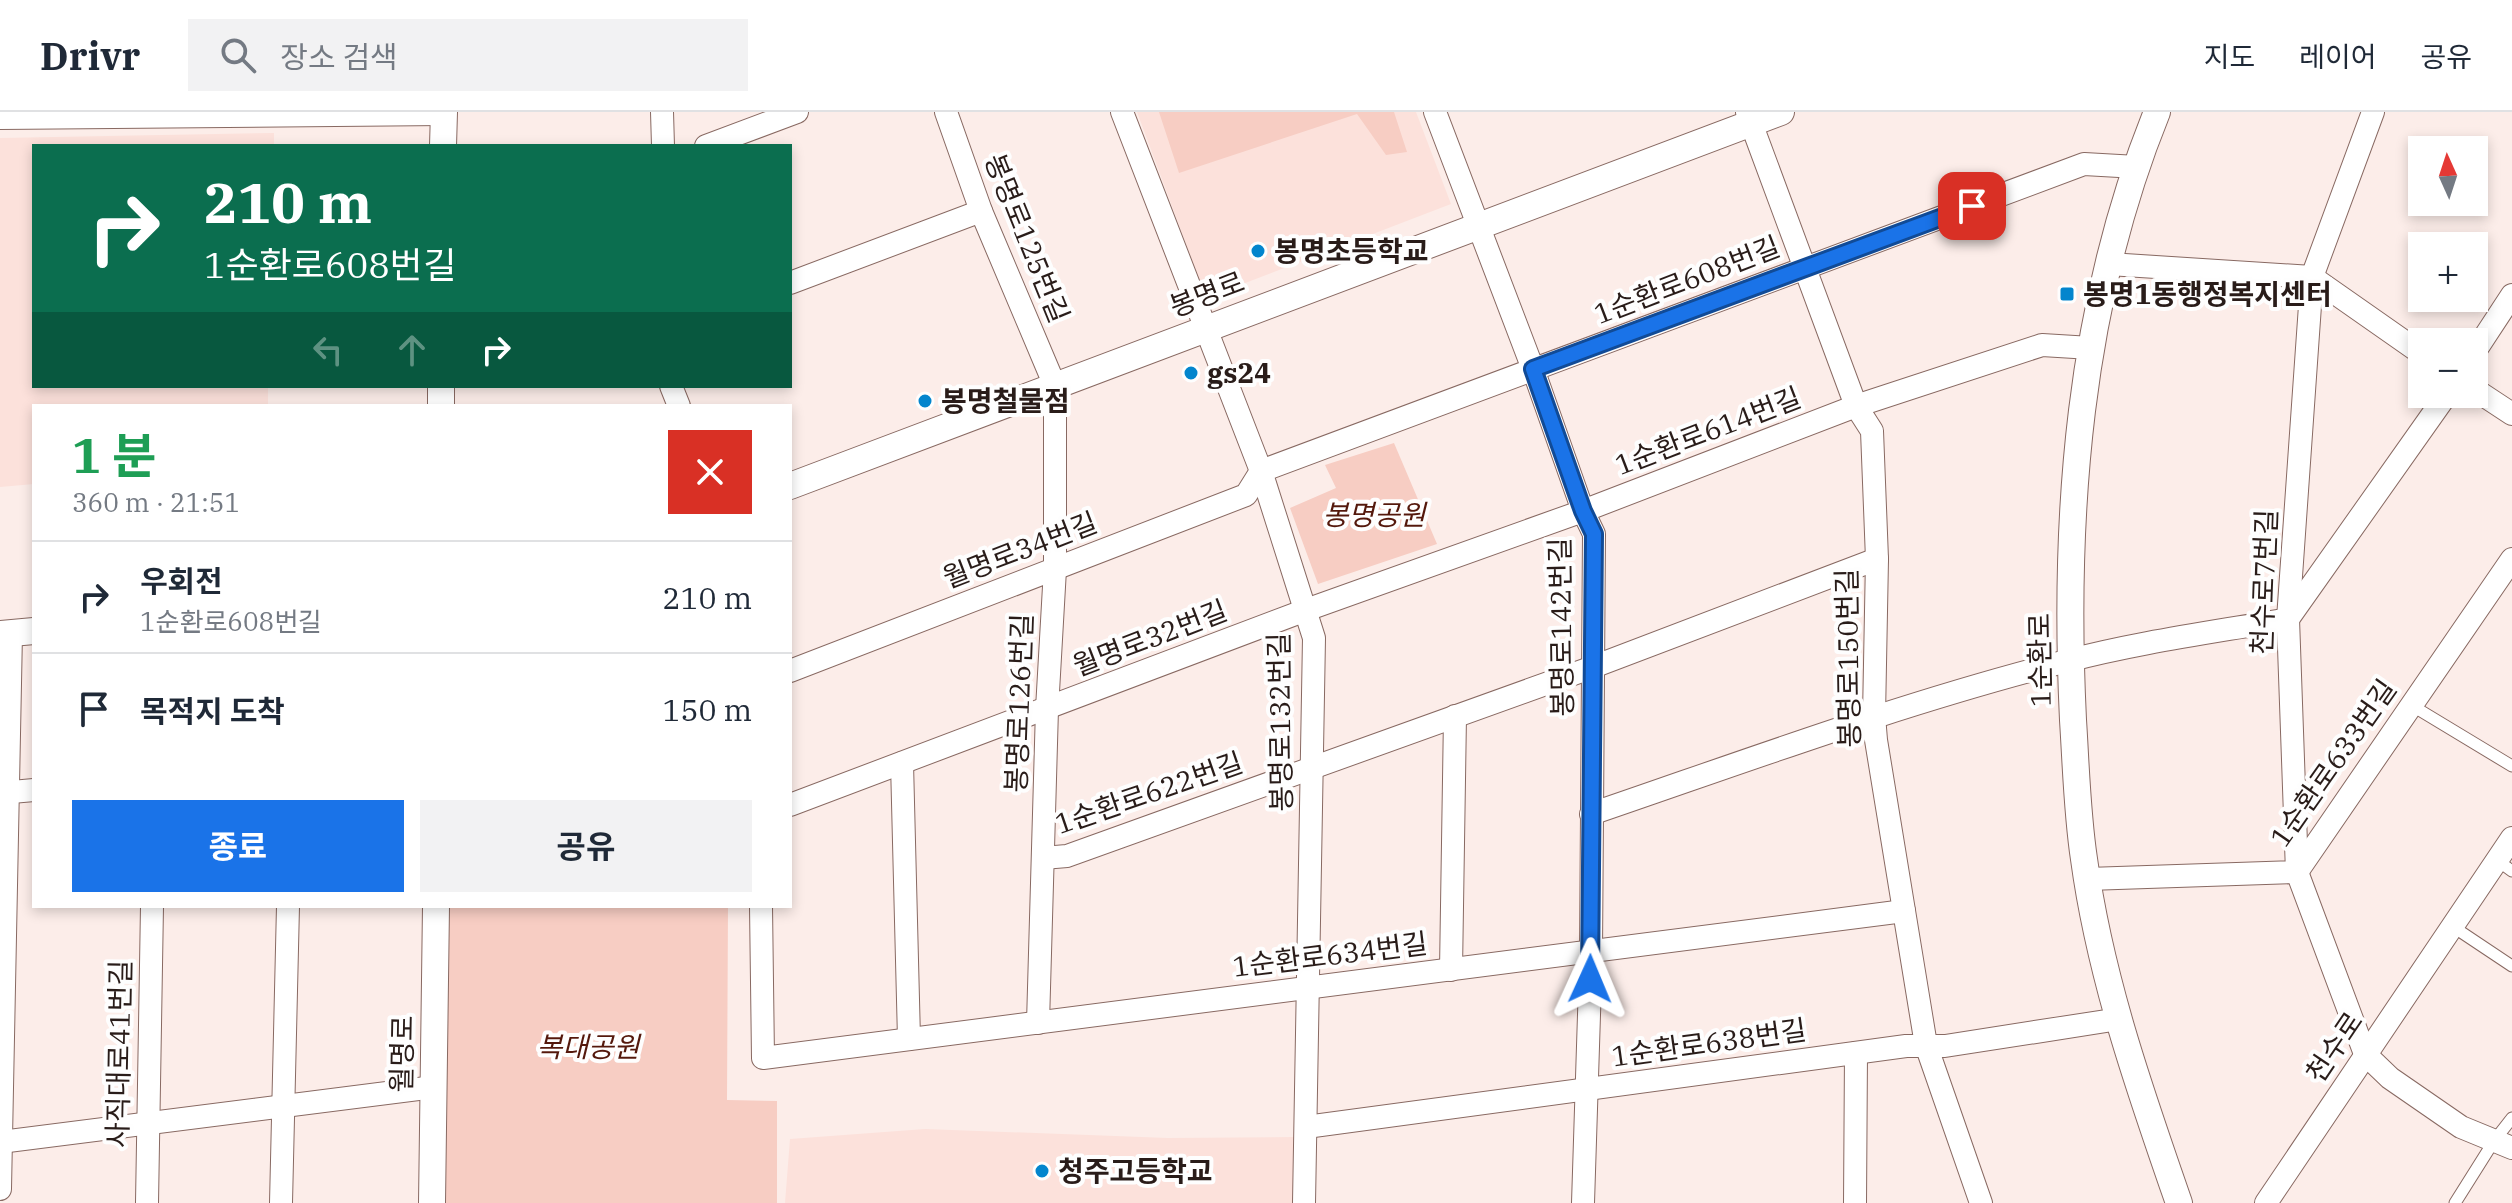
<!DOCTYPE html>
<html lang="ko">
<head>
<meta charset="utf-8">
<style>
	:root { --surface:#fff; --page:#f2f2f3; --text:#1f2937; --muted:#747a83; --line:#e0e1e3; --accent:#1a73e8 }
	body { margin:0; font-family:"IBM Plex Serif","Noto Sans KR",serif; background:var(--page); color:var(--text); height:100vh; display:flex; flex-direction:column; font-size:30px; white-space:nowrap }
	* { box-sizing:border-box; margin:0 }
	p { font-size:26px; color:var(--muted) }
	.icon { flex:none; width:44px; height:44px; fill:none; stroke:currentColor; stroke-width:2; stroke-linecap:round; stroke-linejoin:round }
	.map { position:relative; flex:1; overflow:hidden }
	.details { position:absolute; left:32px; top:292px; width:760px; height:504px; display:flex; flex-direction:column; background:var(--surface); border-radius:0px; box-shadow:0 4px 12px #0003 }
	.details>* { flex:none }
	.hud { position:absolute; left:32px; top:32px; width:760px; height:244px; border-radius:0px; box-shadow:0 4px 12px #0003; background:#0b6e4f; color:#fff; overflow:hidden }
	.needle { width:52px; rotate:357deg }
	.fabs { position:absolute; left:2408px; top:24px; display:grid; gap:16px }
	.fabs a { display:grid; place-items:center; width:80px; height:80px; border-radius:0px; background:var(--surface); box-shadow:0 4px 12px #0003; font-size:40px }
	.pin { position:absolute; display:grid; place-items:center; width:68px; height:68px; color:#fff; margin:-34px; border-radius:16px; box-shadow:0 4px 12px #0006 }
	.me { position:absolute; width:88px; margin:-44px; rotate:1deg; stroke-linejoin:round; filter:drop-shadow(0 0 6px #0008) }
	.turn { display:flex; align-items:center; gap:28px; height:168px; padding:0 40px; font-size:36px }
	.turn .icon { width:104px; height:104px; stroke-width:2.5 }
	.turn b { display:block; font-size:56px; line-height:68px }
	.lanes { display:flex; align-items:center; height:76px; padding:0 40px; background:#0003; justify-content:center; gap:40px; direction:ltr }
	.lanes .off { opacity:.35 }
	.round { display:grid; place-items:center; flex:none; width:84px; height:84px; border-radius:0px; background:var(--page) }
	.overview { display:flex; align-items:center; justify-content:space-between; height:136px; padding:0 40px }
	h1 { font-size:48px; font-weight:700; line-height:60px; color:#1e9e55 }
	.primary-button { display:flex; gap:16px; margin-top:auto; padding:16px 40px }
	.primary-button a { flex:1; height:92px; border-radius:0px; background:var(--accent); color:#fff; font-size:32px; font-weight:700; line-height:92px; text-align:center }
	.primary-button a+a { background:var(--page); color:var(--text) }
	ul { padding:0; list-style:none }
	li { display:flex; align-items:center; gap:24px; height:112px; padding:0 40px; border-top:2px solid var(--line) }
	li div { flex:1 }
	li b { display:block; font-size:30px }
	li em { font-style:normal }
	header { display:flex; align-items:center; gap:48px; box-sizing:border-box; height:112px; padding:0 40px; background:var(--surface); border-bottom:2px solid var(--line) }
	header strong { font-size:38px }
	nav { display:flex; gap:44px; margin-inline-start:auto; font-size:28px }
	.search { width:560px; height:72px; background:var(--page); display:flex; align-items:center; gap:20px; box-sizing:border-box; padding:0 28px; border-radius:0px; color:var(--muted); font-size:30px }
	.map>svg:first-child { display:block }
	.built { fill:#fce1db }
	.green { fill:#f7cdc3 }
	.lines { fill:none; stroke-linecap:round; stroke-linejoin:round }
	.service-casing { stroke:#886962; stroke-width:13 }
	.minor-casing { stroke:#886962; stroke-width:24 }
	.tertiary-casing { stroke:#886962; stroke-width:28 }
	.service { stroke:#fff; stroke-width:11 }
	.minor { stroke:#fff; stroke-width:22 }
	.tertiary { stroke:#fff; stroke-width:26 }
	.route-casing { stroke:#114b97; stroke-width:20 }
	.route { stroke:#1a73e8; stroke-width:14 }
	.poi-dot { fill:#0385cd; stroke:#fefefe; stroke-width:3 }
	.labels { text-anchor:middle; stroke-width:8; stroke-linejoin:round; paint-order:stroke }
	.street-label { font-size:28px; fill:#291c19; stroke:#fefefe }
	.poi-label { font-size:28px; font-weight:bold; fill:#291c19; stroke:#fefefe; text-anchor:start }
	.park-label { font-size:28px; font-style:italic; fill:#54180c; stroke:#fefefe }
</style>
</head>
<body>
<header>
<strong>Drivr</strong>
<div class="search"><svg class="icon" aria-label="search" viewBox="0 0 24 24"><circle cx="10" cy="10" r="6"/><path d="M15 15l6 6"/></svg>장소 검색</div>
<nav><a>지도</a><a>레이어</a><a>공유</a></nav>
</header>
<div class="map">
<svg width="2512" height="1091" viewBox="0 0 2512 1091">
	<rect width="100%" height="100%" fill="#fcede9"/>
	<!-- built -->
	<g class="built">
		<path d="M 1137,0 L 1416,0 L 1451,92 L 1206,186 Z"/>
		<path d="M 274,21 L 274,34 L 34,34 L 34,274 L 268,274 L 268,294 L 34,294 L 34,372 L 0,375 L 0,26 Z"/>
		<path d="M 925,1017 L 1168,1026 L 1297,1025 L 1295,1091 L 785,1091 L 790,1027 Z"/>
	</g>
	<!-- green -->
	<g class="green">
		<path d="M 1159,0 L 1394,0 L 1407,40 L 1386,43 L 1357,2 L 1179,61 Z"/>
		<path d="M 1394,331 L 1437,432 L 1318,472 L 1290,396 L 1336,376 L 1325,353 Z"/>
		<path d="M 449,794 L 728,794 L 727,988 L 777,989 L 777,1091 L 445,1091 Z"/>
	</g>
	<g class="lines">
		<defs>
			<g id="service">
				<path d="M 2411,593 L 2512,654"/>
				<path d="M 2497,748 L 2512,759"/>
				<path d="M 2452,814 L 2512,854"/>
				<path d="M 2455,1091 L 2494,1029 L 2512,1006"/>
			</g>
			<g id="minor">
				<path d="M 662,0 L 663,34"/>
				<path d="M 946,0 L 981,99 L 1055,274 L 1055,457 L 1047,597 L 1038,911"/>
				<path d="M 1122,0 L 1261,359 L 1314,526 L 1304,1091"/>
				<path d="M 1435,0 L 1533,257 L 1583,399 L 1594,422 L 1591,840 L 1583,1091"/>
				<path d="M 1747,0 L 1856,294 L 1872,319 L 1877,447 L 1874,604 L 1876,628 L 1926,933 L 1981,1091"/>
				<path d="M 2373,0 L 2312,165 L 2288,507 L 2297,760 L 2365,942 L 2390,966 L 2461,1015 L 2512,1036"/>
				<path d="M 0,6 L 444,2"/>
				<path d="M 706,34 L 797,0"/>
				<path d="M 2109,152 L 2312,165 L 2422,242"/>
				<path d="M 790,171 L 981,99"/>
				<path d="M 2474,241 L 2512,183"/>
				<path d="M 671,274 L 679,294"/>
				<path d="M 2474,277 L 2512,302"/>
				<path d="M 790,559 L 1246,383 L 1261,359 L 2084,52 L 2137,55"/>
				<path d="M 902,651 L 909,927"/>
				<path d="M 0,681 L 34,678"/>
				<path d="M 790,693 L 1306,498 L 1583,399 L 1856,294 L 2042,233 L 2091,236"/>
				<path d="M 1591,702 C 1749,648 1905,590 2067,549 C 2139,530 2215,520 2288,507 L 2447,282"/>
				<path d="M 1043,746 L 1067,744 L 1593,555 L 1877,447"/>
				<path d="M 2088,767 L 2297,760 L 2512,447"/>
				<path d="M 761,794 L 763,946 L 1904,799"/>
				<path d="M 1451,858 L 1455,604"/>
				<path d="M 1306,1015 L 1906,934 L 1945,934 L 2119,907"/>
				<path d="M 0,1030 L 434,975"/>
				<path d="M 0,1077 L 11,521"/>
				<path d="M 147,1091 L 152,794"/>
				<path d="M 281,1091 L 288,794"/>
				<path d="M 1855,1091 L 1856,941"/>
				<path d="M 2266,1091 L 2512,726"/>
			</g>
			<g id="tertiary">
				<path d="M 2157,0 C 2079,192 2063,402 2073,608 C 2076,654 2077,701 2084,747 C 2100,865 2140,979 2179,1091"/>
				<path d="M 443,34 L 444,0"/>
				<path d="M 441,294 L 441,274"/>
				<path d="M 790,374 L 1781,0"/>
				<path d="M 0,522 L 34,519"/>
				<path d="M 432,1091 L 436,794"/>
			</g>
		</defs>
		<!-- service casing -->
		<use href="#service" class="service-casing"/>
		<!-- minor casing -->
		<use href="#minor" class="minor-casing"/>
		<!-- tertiary casing -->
		<use href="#tertiary" class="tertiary-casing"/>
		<!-- service -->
		<use href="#service" class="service"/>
		<!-- minor -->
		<use href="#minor" class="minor"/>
		<!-- tertiary -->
		<use href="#tertiary" class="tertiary"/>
	</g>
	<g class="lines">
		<defs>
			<path id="route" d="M 1590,867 L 1594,422 L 1583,399 L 1533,257 L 1972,94"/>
		</defs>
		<!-- route casing -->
		<use href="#route" class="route-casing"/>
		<!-- route -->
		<use href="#route" class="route"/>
	</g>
	<!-- markers -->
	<g class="poi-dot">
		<circle cx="1258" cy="139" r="8"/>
		<rect x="2059" y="174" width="16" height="16" rx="4"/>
		<circle cx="1191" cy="261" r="8"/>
		<circle cx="925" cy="289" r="8"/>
		<circle cx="1042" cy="1059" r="8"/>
	</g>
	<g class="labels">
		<!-- street labels -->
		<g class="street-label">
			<text transform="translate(1027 126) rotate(68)" y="10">봉명로125번길</text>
			<text transform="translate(1687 168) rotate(-21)" y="10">1순환로608번길</text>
			<text transform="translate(1207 182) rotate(-21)" y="10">봉명로</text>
			<text transform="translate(1708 319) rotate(-21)" y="10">1순환로614번길</text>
			<text transform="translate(1020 438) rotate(-21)" y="10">월명로34번길</text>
			<text transform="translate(2264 470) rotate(-88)" y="10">천수로7번길</text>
			<text transform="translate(1561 515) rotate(-91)" y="10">봉명로142번길</text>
			<text transform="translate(1150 526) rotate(-21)" y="10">월명로32번길</text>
			<text transform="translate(1848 546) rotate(-91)" y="10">봉명로150번길</text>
			<text transform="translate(2040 548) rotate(-91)" y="10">1순환로</text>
			<text transform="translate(1019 591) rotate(-88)" y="10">봉명로126번길</text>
			<text transform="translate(1280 610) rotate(-91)" y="10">봉명로132번길</text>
			<text transform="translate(2333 651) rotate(-55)" y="10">1순환로633번길</text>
			<text transform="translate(1149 681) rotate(-19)" y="10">1순환로622번길</text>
			<text transform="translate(1330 843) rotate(-7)" y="10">1순환로634번길</text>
			<text transform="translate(1709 931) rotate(-8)" y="10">1순환로638번길</text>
			<text transform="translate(2334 935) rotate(-56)" y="10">천수로</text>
			<text transform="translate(119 942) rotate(-89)" y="10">사직대로41번길</text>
			<text transform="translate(402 942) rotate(-89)" y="10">월명로</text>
		</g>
		<!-- poi labels -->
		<g class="poi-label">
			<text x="1274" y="149">봉명초등학교</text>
			<text x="2083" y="192">봉명1동행정복지센터</text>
			<text x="1207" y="271">gs24</text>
			<text x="941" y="299">봉명철물점</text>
			<text x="1058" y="1069">청주고등학교</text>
		</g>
		<!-- park labels -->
		<g class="park-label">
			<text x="1374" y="413">봉명공원</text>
			<text x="588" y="945">복대공원</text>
		</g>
	</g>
</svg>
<div class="fabs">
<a><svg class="needle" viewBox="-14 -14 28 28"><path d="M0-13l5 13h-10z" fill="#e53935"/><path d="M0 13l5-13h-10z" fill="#747a83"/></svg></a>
<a>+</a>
<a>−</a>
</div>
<div class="pin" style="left:1972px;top:94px;background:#d93025"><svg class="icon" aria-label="arrive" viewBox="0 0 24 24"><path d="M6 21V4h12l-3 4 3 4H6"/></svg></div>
<svg class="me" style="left:1590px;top:867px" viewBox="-20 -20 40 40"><path d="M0-17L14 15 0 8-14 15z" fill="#1a73e8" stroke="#fff" stroke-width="4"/></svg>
<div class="hud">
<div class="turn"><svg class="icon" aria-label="right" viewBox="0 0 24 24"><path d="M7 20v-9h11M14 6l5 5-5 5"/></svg><div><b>210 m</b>1순환로608번길</div></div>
<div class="lanes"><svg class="icon off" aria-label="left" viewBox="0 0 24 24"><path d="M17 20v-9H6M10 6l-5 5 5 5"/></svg><svg class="icon off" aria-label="ahead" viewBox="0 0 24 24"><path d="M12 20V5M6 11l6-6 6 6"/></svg><svg class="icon" aria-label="right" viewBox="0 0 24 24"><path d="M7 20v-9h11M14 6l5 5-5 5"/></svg></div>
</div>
<section class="details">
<div class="overview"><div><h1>1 분</h1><p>360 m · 21:51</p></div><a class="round" style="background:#d93025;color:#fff"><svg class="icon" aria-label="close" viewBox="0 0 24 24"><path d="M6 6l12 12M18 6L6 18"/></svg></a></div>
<ul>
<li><svg class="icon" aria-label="right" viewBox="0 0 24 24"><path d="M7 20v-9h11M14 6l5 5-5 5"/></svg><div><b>우회전</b><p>1순환로608번길</p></div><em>210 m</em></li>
<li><svg class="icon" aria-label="arrive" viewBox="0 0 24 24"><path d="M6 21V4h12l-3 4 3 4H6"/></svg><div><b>목적지 도착</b></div><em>150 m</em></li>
</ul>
<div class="primary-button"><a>종료</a><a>공유</a></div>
</section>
</div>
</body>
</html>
